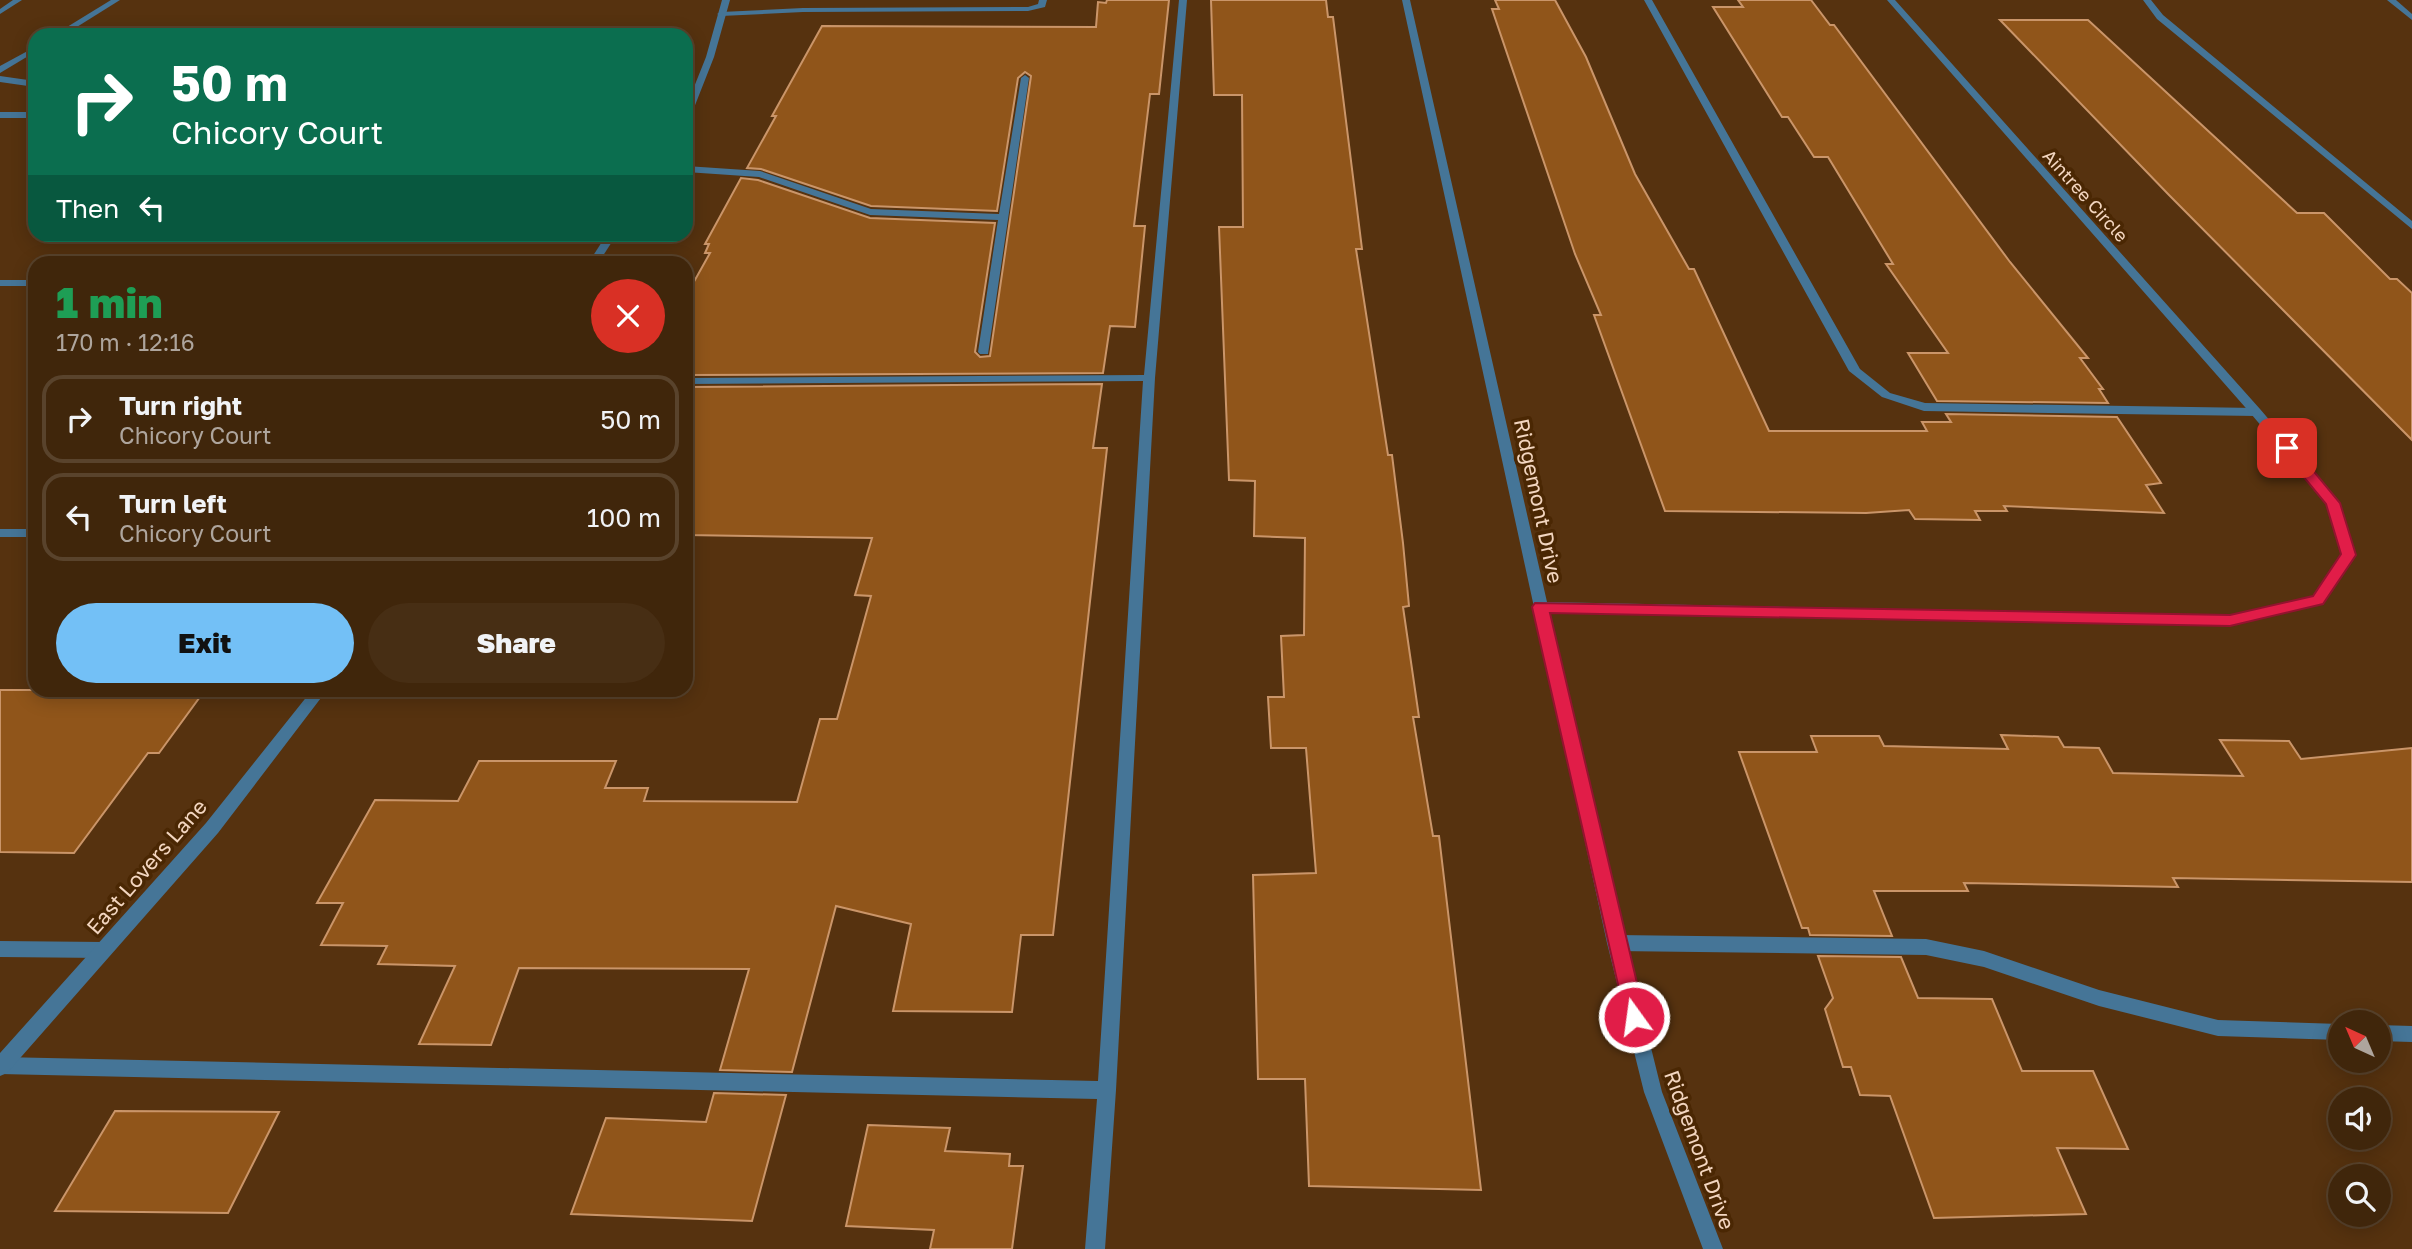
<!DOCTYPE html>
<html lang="en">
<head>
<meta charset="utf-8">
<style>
	:root { --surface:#40260b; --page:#472e14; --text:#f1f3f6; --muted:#aea59d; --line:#59432c; --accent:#73c0f6 }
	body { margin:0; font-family:"Golos Text",sans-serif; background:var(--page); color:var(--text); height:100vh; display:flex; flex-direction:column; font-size:26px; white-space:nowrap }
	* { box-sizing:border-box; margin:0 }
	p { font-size:23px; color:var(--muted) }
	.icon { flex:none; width:38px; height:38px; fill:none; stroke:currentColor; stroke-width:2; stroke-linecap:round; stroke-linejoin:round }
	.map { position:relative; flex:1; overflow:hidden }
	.side { position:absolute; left:28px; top:256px; width:665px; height:441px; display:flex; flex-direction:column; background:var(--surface); border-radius:21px; box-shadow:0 4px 18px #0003,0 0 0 2px var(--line) }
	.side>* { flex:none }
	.banner { position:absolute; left:28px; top:28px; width:665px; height:214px; border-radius:21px; box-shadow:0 4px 18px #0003,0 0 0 2px var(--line); background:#0b6e4f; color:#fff; overflow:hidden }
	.needle { width:46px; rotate:316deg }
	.controls { position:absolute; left:2328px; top:1010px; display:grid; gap:14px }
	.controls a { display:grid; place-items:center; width:63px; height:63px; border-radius:50%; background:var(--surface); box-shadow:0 4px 18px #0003,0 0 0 2px var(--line); font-size:35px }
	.pin { position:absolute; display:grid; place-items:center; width:60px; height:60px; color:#fff; margin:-30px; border-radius:14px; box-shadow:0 4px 10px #0006 }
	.me { position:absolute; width:77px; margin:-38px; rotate:346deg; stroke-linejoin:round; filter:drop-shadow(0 0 5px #0008) }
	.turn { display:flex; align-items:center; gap:24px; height:147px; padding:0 28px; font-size:32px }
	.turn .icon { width:91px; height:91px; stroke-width:2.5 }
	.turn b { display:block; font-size:49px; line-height:60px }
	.then { display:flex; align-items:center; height:66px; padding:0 28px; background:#0003; gap:14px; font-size:26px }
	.round { display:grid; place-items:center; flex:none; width:74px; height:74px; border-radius:37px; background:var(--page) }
	.overview { display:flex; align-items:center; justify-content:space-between; height:119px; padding:0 28px }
	h1 { font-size:42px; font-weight:800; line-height:52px; color:#1e9e55 }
	.cta { display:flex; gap:14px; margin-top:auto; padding:14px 28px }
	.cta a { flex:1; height:80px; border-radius:42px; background:var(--accent); color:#111; font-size:28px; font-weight:800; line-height:80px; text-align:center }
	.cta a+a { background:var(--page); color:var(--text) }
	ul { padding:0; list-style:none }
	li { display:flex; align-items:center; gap:21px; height:88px; margin:0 14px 10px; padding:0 14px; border:4px solid var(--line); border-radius:21px }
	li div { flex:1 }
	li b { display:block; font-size:26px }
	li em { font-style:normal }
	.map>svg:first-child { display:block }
	.building { fill:#90551a; stroke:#ca9569; stroke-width:2 }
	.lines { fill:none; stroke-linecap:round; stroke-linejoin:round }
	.service { fill:#457597; fill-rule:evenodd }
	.minor { fill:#457597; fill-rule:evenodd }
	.tertiary { fill:#457597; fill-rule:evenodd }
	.route { fill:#e11d48; stroke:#92132f; stroke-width:2 }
	.labels { text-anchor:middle; stroke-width:7; stroke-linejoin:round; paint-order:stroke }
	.far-street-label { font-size:18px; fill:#f3d6c0; stroke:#4a2703 }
	.street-label { font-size:21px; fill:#f3d6c0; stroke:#4a2703 }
</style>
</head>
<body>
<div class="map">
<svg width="2412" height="1249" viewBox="0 0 2412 1249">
	<rect width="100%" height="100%" fill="#56320f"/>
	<!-- building -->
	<g class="building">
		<path d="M 1107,0 L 1169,0 L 1159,94 L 1150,94 L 1134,226 L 1145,226 L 1135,327 L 1110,326 L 1103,373 L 686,375 L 686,296 L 710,253 L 705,253 L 709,244 L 705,244 L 741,178 L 758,180 L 870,218 L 995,223 L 975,352 L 980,357 L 990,356 L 1031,76 L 1025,72 L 1018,78 L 997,211 L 871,206 L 761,169 L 747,168 L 776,116 L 772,116 L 822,26 L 1096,27 L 1098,2 L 1106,3 Z"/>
		<path d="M 1211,0 L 1326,0 L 1328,17 L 1333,17 L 1362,249 L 1356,249 L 1388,455 L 1392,455 L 1403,543 L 1409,606 L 1403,607 L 1419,717 L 1413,717 L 1433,836 L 1439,836 L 1481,1190 L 1309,1186 L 1305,1079 L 1258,1079 L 1253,875 L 1316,873 L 1306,748 L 1271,748 L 1268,697 L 1284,697 L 1281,636 L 1304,635 L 1305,538 L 1254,536 L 1255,481 L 1229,480 L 1219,227 L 1243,227 L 1242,95 L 1214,95 Z"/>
		<path d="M 1495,0 L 1555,0 L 1586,57 L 1635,174 L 1689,269 L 1694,269 L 1769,431 L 1927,431 L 1922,422 L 1951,422 L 1946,414 L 2117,417 L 2161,483 L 2146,485 L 2164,513 L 2004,506 L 2007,511 L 1975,511 L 1980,520 L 1915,519 L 1909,510 L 1866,513 L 1665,511 L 1594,315 L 1601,315 L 1575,254 L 1492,9 L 1499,9 Z"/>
		<path d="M 1738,0 L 1811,0 L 1830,25 L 1834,25 L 2010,262 L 2088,358 L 2080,358 L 2103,389 L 2099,389 L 2108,403 L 1937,401 L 1908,353 L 1948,353 L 1886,264 L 1893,264 L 1828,157 L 1814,157 L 1788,117 L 1782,117 L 1713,7 L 1743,7 Z"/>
		<path d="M 2000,20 L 2088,20 L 2297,213 L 2324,213 L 2390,279 L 2397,279 L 2412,293 L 2412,440 L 2169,195 Z"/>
		<path d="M 1102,384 L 1093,448 L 1107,448 L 1053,935 L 1021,935 L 1012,1012 L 893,1011 L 911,924 L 836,906 L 792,1072 L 720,1070 L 749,969 L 519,968 L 491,1045 L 419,1044 L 455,966 L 378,964 L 387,946 L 321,945 L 343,903 L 317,903 L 375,800 L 458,801 L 479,761 L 616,761 L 605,788 L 648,788 L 644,801 L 797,802 L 820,719 L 837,719 L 871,596 L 855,595 L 872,538 L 686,535 L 686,387 Z"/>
		<path d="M 0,690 L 205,690 L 159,753 L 148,753 L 74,853 L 0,852 Z"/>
		<path d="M 2001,735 L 2058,737 L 2064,747 L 2099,748 L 2113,773 L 2243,776 L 2220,740 L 2289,741 L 2301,759 L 2412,748 L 2412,882 L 2173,878 L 2178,887 L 1964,883 L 1968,891 L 1874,891 L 1892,936 L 1810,935 L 1808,928 L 1802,928 L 1739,752 L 1817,752 L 1811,736 L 1879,736 L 1884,746 L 2008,749 Z"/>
		<path d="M 1818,956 L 1901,957 L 1918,998 L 1992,999 L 2022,1071 L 2093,1071 L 2128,1149 L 2057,1148 L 2086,1214 L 1934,1218 L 1890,1096 L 1860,1095 L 1851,1067 L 1843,1067 L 1825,1009 L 1833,998 Z"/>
		<path d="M 714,1093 L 786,1095 L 752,1221 L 571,1214 L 606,1118 L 706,1122 Z"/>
		<path d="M 115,1111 L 279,1112 L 228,1213 L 55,1211 Z"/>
		<path d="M 868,1125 L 950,1128 L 945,1151 L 1010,1154 L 1009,1166 L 1023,1166 L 1012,1249 L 930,1249 L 934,1230 L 846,1226 Z"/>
	</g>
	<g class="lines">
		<!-- service -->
		<g class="service">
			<path d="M 13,0 L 22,0 L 0,14 L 0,9 Z"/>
			<path d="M 111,0 L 120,0 L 64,35 L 54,35 Z"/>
			<path d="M 1039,0 L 1047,0 L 1045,7 L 1028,11 L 803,12 L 721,16 L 717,14 L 721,12 L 803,8 L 1028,7 L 1038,4 Z"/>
			<path d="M 1179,0 L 1187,0 L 1155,378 L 1116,1090 L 1105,1249 L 1085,1249 L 1097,1099 L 0,1074 L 1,1057 L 1098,1081 L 1143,381 L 686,384 L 686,378 L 1144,375 Z"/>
			<path d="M 1644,0 L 1652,0 L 1860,369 L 1890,393 L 1925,403 L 2256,408 L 2262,412 L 2256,416 L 1924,411 L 1882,397 L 1849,371 Z"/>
			<path d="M 2143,0 L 2151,0 L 2163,15 L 2412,221 L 2412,229 L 2157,19 Z"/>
			<path d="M 35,47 L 35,52 L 0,73 L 0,66 Z"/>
			<path d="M 1025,75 L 1029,78 L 988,354 L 980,354 L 978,352 L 998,220 L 870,215 L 759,177 L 686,172 L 686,166 L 760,171 L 871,209 L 999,214 L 1021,78 Z"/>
			<path d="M 0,76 L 35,81 L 35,87 L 0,82 Z"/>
			<rect x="0" y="280" width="35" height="6"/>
			<path d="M 1616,935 L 1926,939 L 1984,951 L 2099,990 L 2218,1020 L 2340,1024 L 2340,1040 L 2218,1036 L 2099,1006 L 1984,967 L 1926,955 L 1616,951 L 1610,948 L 1607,943 L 1610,938 Z"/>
			<path d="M 0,941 L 104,942 L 110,945 L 113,950 L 110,955 L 104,958 L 0,957 Z"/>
			<path d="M 2378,1025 L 2412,1026 L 2412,1042 L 2378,1041 Z"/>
		</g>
		<!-- minor -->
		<g class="minor">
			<path d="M 1402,0 L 1410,0 L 1547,602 L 2230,616 L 2313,596 L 2342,555 L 2327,504 L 2252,415 L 1887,0 L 1895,0 L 2260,409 L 2338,500 L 2356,555 L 2323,603 L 2230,626 L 1549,612 L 1625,943 L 1662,1092 L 1723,1249 L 1703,1249 L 1644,1092 L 1607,943 Z"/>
			<path d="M 2387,0 L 2396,0 L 2412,14 L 2412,20 Z"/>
			<rect x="0" y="112" width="35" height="6"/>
			<rect x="0" y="529" width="35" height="8"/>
		</g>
		<!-- tertiary -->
		<g class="tertiary">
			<path d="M 722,0 L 730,0 L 714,57 L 690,118 L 686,121 L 686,107 L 706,57 Z"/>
			<path d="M 607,234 L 617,234 L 599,262 L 589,262 Z"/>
			<path d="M 312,690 L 327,690 L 218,833 L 7,1073 L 0,1076 L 0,1053 L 206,823 Z"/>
		</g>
	</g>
	<!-- route -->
	<path class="route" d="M 2287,444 L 2292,445 L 2340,503 L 2356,555 L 2323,604 L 2230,626 L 1550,613 L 1645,1017 L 1642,1024 L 1634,1027 L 1627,1024 L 1532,607 L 1535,603 L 2230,615 L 2313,596 L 2341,554 L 2326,504 L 2280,448 Z"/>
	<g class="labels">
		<!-- far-street labels -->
		<g class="far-street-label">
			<text transform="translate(2085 196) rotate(48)" y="6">Aintree Circle</text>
		</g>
		<!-- street labels -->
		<g class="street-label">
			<text transform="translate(1538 501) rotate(78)" y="7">Ridgemont Drive</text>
			<text transform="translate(147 867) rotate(-49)" y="7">East Lovers Lane</text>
			<text transform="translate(1699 1150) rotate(70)" y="7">Ridgemont Drive</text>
		</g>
	</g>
</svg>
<div class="controls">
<a><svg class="needle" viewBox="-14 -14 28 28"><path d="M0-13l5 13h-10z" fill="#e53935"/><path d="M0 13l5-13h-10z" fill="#aea59d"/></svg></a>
<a><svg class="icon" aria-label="sound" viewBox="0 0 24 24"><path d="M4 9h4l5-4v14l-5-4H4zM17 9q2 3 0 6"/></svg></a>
<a><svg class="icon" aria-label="search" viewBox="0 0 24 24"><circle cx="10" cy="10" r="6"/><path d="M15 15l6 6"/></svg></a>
</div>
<div class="pin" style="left:2287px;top:448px;background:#d93025"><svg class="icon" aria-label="arrive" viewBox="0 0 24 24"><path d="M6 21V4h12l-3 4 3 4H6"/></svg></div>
<svg class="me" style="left:1634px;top:1017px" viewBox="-20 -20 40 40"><circle r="17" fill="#e11d48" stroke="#fff" stroke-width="3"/><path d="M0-11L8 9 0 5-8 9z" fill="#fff"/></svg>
<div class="banner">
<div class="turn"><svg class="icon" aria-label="right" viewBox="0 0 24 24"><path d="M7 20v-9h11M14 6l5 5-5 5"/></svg><div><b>50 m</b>Chicory Court</div></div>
<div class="then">Then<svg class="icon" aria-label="left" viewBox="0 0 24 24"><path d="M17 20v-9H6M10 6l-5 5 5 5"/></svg></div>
</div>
<section class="side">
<div class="overview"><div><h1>1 min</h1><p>170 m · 12:16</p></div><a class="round" style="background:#d93025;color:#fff"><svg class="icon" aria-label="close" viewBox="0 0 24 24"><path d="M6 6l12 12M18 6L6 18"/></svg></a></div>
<ul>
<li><svg class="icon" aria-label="right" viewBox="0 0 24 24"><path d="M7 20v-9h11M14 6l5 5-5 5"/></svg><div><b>Turn right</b><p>Chicory Court</p></div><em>50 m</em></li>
<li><svg class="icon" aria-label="left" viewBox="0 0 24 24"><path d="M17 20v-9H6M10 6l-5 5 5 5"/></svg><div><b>Turn left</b><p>Chicory Court</p></div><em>100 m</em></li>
</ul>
<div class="cta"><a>Exit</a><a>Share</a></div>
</section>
</div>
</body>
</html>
